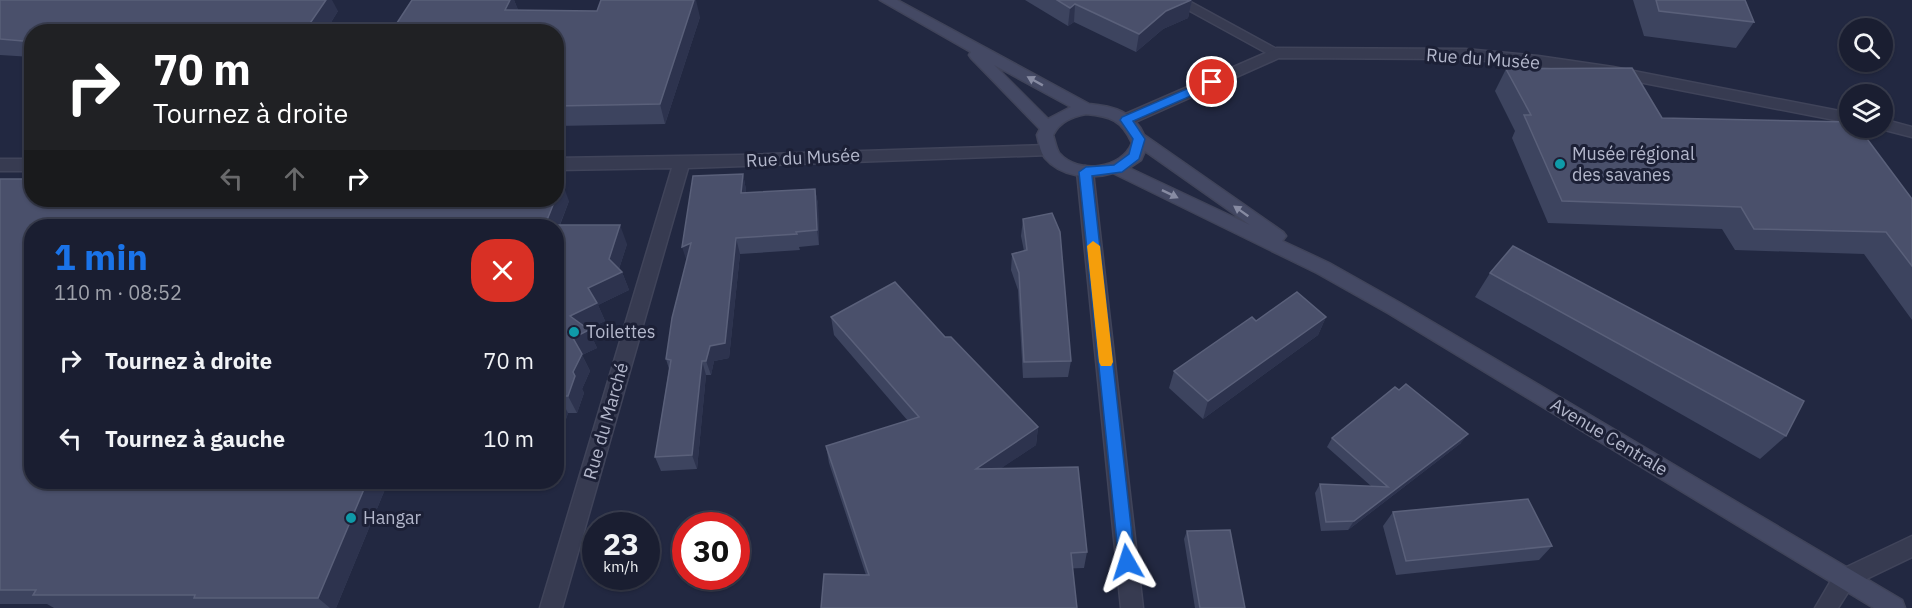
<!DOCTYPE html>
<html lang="fr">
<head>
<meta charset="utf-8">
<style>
	:root { --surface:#1a1e31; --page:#232739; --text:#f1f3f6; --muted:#9fa2ab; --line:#383c4d; --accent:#1a73e8 }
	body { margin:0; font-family:"IBM Plex Sans",sans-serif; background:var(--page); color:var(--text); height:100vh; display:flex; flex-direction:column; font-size:22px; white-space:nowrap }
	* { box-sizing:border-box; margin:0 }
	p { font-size:20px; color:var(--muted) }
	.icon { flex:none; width:33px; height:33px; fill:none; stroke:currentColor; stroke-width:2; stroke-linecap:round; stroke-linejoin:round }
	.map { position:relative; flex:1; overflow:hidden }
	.sheet { position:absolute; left:24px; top:219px; width:540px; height:270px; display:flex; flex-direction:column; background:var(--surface); border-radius:24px; box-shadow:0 2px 4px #0004,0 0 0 2px var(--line) }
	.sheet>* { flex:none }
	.banner { position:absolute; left:24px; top:24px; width:540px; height:183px; border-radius:24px; box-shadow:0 2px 4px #0004,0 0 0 2px var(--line); background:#202124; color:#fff; overflow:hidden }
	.controls { position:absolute; left:1839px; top:18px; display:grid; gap:12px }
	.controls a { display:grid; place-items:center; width:54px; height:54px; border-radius:50%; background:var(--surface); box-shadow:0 2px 4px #0004,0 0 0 2px var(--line); font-size:30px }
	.speed { position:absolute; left:582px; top:512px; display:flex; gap:12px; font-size:30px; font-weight:700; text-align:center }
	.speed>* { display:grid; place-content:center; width:78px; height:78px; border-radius:50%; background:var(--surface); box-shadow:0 2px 4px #0004,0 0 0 2px var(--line); line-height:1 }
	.speed small { font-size:15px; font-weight:400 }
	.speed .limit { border:9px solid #d22; background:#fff; color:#111 }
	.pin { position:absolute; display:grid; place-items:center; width:51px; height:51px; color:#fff; margin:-26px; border:3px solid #fff; border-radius:50%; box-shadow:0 2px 6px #0007 }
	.me { position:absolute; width:66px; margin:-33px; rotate:354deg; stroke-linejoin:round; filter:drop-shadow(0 0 4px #0008) }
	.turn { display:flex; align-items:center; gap:21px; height:126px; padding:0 30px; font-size:27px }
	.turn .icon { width:78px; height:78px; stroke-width:2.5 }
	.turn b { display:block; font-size:42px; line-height:51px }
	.lanes { display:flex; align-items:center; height:57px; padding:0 30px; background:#0003; justify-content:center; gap:30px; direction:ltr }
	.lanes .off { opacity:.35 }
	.round { display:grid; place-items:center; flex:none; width:63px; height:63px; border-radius:24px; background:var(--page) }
	.headline { display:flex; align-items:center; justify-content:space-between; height:102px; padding:0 30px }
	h1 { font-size:36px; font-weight:800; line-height:45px; color:var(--accent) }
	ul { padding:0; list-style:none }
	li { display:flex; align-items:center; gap:18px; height:78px; padding:0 30px }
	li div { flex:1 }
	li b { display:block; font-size:22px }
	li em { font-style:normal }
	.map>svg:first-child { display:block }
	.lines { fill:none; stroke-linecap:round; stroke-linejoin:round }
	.service-casing { stroke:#40445a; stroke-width:3 }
	.minor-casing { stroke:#40445a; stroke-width:3 }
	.secondary-casing { stroke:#40445a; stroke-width:3 }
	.service { fill:#373b51; fill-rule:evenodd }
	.minor { fill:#373b51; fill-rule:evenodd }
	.secondary { fill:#444964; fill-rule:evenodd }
	.wall { fill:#3d445f }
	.shaded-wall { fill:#2d334e }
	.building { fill:#4a506b; stroke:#5a607a; stroke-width:1.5 }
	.oneway { fill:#878ba2 }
	.route { fill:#1a73e8; stroke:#114b97; stroke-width:1.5 }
	.slow { fill:#f59e0b }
	.culture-dot { fill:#0f9aa8; stroke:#1c2036; stroke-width:2 }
	.labels { text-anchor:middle; stroke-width:6; stroke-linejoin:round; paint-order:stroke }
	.street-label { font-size:18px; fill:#b3b7cb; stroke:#1c2036 }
	.poi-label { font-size:18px; fill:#b3b7cb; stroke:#1c2036; text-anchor:start }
</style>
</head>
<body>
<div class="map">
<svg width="1912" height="608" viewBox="0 0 1912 608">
	<rect width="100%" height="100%" fill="#222841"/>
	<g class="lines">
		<defs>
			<path id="service" d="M 1170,0 L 1187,0 L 1284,53 L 1277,58 L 1272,56 Z"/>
			<g id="minor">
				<path d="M 1277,48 L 1465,49 L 1538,56 L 1613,67 L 1850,113 L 1850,123 L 1613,77 L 1538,66 L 1465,59 L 1279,58 L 1131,124 L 1126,125 L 1118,120 L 1121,116 Z"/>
				<path d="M 1882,119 L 1912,127 L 1912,137 L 1877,128 L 1882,128 Z"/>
				<path d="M 1049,145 L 1055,146 L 1057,150 L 1055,154 L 1049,155 L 688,168 L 562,608 L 540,608 L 672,168 L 556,170 L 556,158 L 741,155 Z"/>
				<rect x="0" y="159" width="32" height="12"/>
				<path d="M 1085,166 L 1091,168 L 1093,172 L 1143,608 L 1121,608 L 1077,172 L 1079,168 Z"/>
				<path d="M 1912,536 L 1912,557 L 1852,586 L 1838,608 L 1815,608 L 1836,572 Z"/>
			</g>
			<path id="secondary" d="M 880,0 L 897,0 L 1089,104 C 1113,106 1134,112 1144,135 L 1283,232 L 1286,236 L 1282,241 L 1329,263 L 1400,303 L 1902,600 L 1905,608 L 1874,608 L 1388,313 L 1317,273 L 1113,173 C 1091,180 1061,177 1045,158 C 1040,152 1039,142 1037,135 L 1040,129 L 971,58 L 969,55 L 971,52 ZM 994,65 L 1071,107 L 1048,119 ZM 1086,114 C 1110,116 1122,120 1132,143 C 1122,169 1078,175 1059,153 C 1056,148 1055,141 1053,135 C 1060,121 1072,117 1086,114 ZM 1145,151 L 1250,225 L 1129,168 L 1141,160 Z"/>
		</defs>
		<!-- service casing -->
		<use href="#service" class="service-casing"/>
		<!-- minor casing -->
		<use href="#minor" class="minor-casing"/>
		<!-- secondary casing -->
		<use href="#secondary" class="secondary-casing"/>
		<!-- service -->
		<use href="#service" class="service"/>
		<!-- minor -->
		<use href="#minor" class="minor"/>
		<!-- secondary -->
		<use href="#secondary" class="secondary"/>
	</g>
	<!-- wall -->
	<g class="wall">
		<path d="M 0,0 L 338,11 L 325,32 L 32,32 L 32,57 L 0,55 Z"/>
		<path d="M 412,0 L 514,0 L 518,10 L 700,17 L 665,124 L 556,126 L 556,32 Z"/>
		<path d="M 1025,0 L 1192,0 L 1188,18 L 1163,29 L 1136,52 L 1074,22 L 1068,26 Z"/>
		<path d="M 1633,0 L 1745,0 L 1754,22 L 1736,48 L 1644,36 Z"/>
		<path d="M 1506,69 L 1662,118 L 1912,199 L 1912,320 L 1864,254 L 1735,250 L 1722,229 L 1548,223 L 1512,138 L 1515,131 L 1495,91 Z"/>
		<path d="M 743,174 L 746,190 L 746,193 L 815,189 L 818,204 L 819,245 L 799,247 L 800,250 L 740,254 L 729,358 L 714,361 L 711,375 L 706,375 L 697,469 L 661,471 L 655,457 L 669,369 L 666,359 L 687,261 Z"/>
		<path d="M 0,179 L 569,201 L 560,225 L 627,244 L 619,269 L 622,272 L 629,290 L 598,305 L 605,321 L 588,329 L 597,348 L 582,355 L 590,371 L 582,389 L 584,393 L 577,413 L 568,413 L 566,419 L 556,419 L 556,226 L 32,226 L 32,482 L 388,482 L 336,608 L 54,608 L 47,604 L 0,604 Z"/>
		<path d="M 1023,219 L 1071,361 L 1068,377 L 1023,378 L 1018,290 L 1011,270 L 1012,254 L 1024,251 L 1021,236 Z"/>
		<path d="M 1490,273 L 1786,436 L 1760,459 L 1475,297 Z"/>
		<path d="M 831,317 L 945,337 L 1038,427 L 1036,445 L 1001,468 L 1087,552 L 1084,568 L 866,575 L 829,463 L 826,446 L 908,421 L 834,335 Z"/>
		<path d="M 1326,317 L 1318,335 L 1203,419 L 1169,388 L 1174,371 L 1256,321 Z"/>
		<path d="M 1332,438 L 1461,443 L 1348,530 L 1321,531 L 1315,493 L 1320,484 L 1371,486 L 1327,447 Z"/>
		<path d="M 1393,512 L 1552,546 L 1539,560 L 1396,575 L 1383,526 Z"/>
		<path d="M 1187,531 L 1245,608 L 1195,608 L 1184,539 Z"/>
	</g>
	<!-- shaded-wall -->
	<g class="shaded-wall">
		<path d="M 326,0 L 332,0 L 338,11 L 325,32 L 304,32 Z"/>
		<path d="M 510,0 L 514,0 L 520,14 L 505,10 Z"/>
		<path d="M 694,0 L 696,0 L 700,17 L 665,124 L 660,104 Z"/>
		<path d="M 1192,0 L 1188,18 L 1163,29 L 1136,52 L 1139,34 L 1166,11 Z"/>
		<path d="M 1075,4 L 1074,22 L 1068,26 L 1070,8 Z"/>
		<path d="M 30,34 L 32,36 L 32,51 L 23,41 Z"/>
		<path d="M 743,174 L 746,190 L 744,208 L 741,193 Z"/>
		<path d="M 562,182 L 569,201 L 556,234 L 545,225 L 555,200 L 556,200 L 556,195 Z"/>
		<path d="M 815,189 L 818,204 L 819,245 L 817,230 Z"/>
		<path d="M 620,225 L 627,244 L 617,275 L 622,272 L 629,290 L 598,305 L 605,321 L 578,334 L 570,316 L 588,288 L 609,259 Z"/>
		<path d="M 736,238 L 740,254 L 729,358 L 714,361 L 711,375 L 706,361 Z"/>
		<path d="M 691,243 L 687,262 L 682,247 Z"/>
		<path d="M 1326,317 L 1318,335 L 1203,419 L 1208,401 Z"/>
		<path d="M 589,330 L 597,348 L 582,355 L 590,371 L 582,389 L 584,393 L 577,413 L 568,396 L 573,372 L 573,338 Z"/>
		<path d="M 702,361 L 706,375 L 697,469 L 692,455 Z"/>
		<path d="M 559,396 L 568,413 L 566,419 L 557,402 Z"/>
		<path d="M 1038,427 L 1036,445 L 975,486 L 976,469 Z"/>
		<path d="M 1468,434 L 1461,443 L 1348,530 L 1354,521 Z"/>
		<path d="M 367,482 L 388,482 L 336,608 L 330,608 L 318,598 Z"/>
	</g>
	<!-- building -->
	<g class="building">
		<path d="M 0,0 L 326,0 L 304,32 L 32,32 L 32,34 L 30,34 L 23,41 L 0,39 Z"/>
		<path d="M 412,0 L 510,0 L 505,10 L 597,11 L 601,0 L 694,0 L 660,104 L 556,106 L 556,32 L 391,32 Z"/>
		<path d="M 1057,0 L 1191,0 L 1166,11 L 1139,34 L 1075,4 L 1070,8 Z"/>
		<path d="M 1656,0 L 1745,0 L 1754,22 L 1659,11 Z"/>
		<path d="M 1632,68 L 1662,118 L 1850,122 L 1850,128 L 1859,128 L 1912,199 L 1912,266 L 1886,232 L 1754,229 L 1741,207 L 1562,201 L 1524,115 L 1531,115 L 1506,69 Z"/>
		<path d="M 743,174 L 741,193 L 815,189 L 817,230 L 796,232 L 797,234 L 736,238 L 725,343 L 710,346 L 706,361 L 702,361 L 692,455 L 655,457 L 671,360 L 666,359 L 672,318 L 691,243 L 682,247 L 693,176 Z"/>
		<path d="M 0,179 L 32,179 L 32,200 L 555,200 L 545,225 L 620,225 L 609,259 L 622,272 L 588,288 L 597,303 L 570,316 L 589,330 L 573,338 L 582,354 L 573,372 L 575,376 L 568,396 L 559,396 L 556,402 L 556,226 L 32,226 L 32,482 L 367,482 L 318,598 L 194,598 L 195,595 L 33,595 L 36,590 L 0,590 Z"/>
		<path d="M 556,182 L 562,182 L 556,195 Z"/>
		<path d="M 1052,213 L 1060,232 L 1071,361 L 1024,362 L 1019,273 L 1012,254 L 1027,250 L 1023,219 Z"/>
		<path d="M 1513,246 L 1804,401 L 1786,436 L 1490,273 Z"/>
		<path d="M 895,282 L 945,337 L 951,337 L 1038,427 L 976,469 L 1078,467 L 1087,552 L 1071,553 L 1077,608 L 821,608 L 824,574 L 869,575 L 826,446 L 919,417 L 831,317 Z"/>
		<path d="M 1297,292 L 1326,317 L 1208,401 L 1174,371 L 1252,317 L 1256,321 Z"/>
		<path d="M 1406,384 L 1468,434 L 1354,521 L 1326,522 L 1320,484 L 1388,487 L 1332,438 L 1395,387 L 1399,390 Z"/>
		<path d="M 1528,499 L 1552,546 L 1406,561 L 1393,512 Z"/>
		<path d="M 1230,530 L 1245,608 L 1200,608 L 1187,531 Z"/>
	</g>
	<!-- one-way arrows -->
	<defs><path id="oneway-solid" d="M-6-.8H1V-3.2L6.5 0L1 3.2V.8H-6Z" transform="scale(1.5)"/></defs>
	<g class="oneway">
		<use href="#oneway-solid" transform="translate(1035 81) rotate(-151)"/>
		<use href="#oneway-solid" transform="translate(1170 194) rotate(26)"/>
		<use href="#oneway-solid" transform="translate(1241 211) rotate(-145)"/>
	</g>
	<!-- route -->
	<path class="route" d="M 1212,78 L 1218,82 L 1216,85 L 1133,121 L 1145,139 L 1139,159 L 1122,172 L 1092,176 L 1135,562 L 1133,567 L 1127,570 L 1121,567 L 1119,562 L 1079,172 L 1086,167 L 1114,165 L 1129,154 L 1133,139 L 1120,120 L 1122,117 Z"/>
	<!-- slow -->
	<path class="slow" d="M 1093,241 L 1100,246 L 1113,362 L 1111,366 L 1101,366 L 1099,362 L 1087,246 Z"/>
	<!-- markers -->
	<g class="culture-dot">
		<circle cx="1560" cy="164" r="6"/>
		<circle cx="574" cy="332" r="6"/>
		<circle cx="351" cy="518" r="6"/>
	</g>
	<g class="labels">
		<!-- street labels -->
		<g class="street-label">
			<text transform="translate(1483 59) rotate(4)" y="6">Rue du Musée</text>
			<text transform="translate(803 158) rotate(-3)" y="6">Rue du Musée</text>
			<text transform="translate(606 421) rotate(-74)" y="6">Rue du Marché</text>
			<text transform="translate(1609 437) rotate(31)" y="6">Avenue Centrale</text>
		</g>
		<!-- poi labels -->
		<g class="poi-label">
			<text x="1572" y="160">Musée régional<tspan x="1572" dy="21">des savanes</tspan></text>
			<text x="586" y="338">Toilettes</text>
			<text x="363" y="524">Hangar</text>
		</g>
	</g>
</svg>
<div class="controls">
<a><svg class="icon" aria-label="search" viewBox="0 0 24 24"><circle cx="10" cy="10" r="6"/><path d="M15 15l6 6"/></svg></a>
<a><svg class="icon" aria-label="layers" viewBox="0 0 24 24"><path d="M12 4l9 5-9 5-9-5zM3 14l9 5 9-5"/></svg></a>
</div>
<div class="speed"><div>23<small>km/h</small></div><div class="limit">30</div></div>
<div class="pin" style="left:1212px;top:82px;background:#d93025"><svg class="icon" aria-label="arrive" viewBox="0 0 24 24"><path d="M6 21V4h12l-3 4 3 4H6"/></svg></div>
<svg class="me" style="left:1127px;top:562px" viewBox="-20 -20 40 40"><path d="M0-17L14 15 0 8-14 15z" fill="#1a73e8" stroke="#fff" stroke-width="4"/></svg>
<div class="banner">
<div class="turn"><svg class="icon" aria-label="right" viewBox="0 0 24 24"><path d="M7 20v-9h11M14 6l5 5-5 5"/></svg><div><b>70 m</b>Tournez à droite</div></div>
<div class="lanes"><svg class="icon off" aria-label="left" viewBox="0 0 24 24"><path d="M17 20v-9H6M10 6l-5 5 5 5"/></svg><svg class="icon off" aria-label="ahead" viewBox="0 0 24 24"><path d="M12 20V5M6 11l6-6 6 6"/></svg><svg class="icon" aria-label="right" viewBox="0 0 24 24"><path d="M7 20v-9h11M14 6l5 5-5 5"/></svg></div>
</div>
<section class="sheet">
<div class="headline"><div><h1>1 min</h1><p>110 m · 08:52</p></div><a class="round" style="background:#d93025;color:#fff"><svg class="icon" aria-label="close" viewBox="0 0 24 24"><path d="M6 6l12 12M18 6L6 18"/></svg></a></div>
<ul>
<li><svg class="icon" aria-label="right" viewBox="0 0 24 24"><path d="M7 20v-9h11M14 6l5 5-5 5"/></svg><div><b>Tournez à droite</b></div><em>70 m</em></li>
<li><svg class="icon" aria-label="left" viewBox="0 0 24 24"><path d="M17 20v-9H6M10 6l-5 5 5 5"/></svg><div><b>Tournez à gauche</b></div><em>10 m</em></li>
</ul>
</section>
</div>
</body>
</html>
